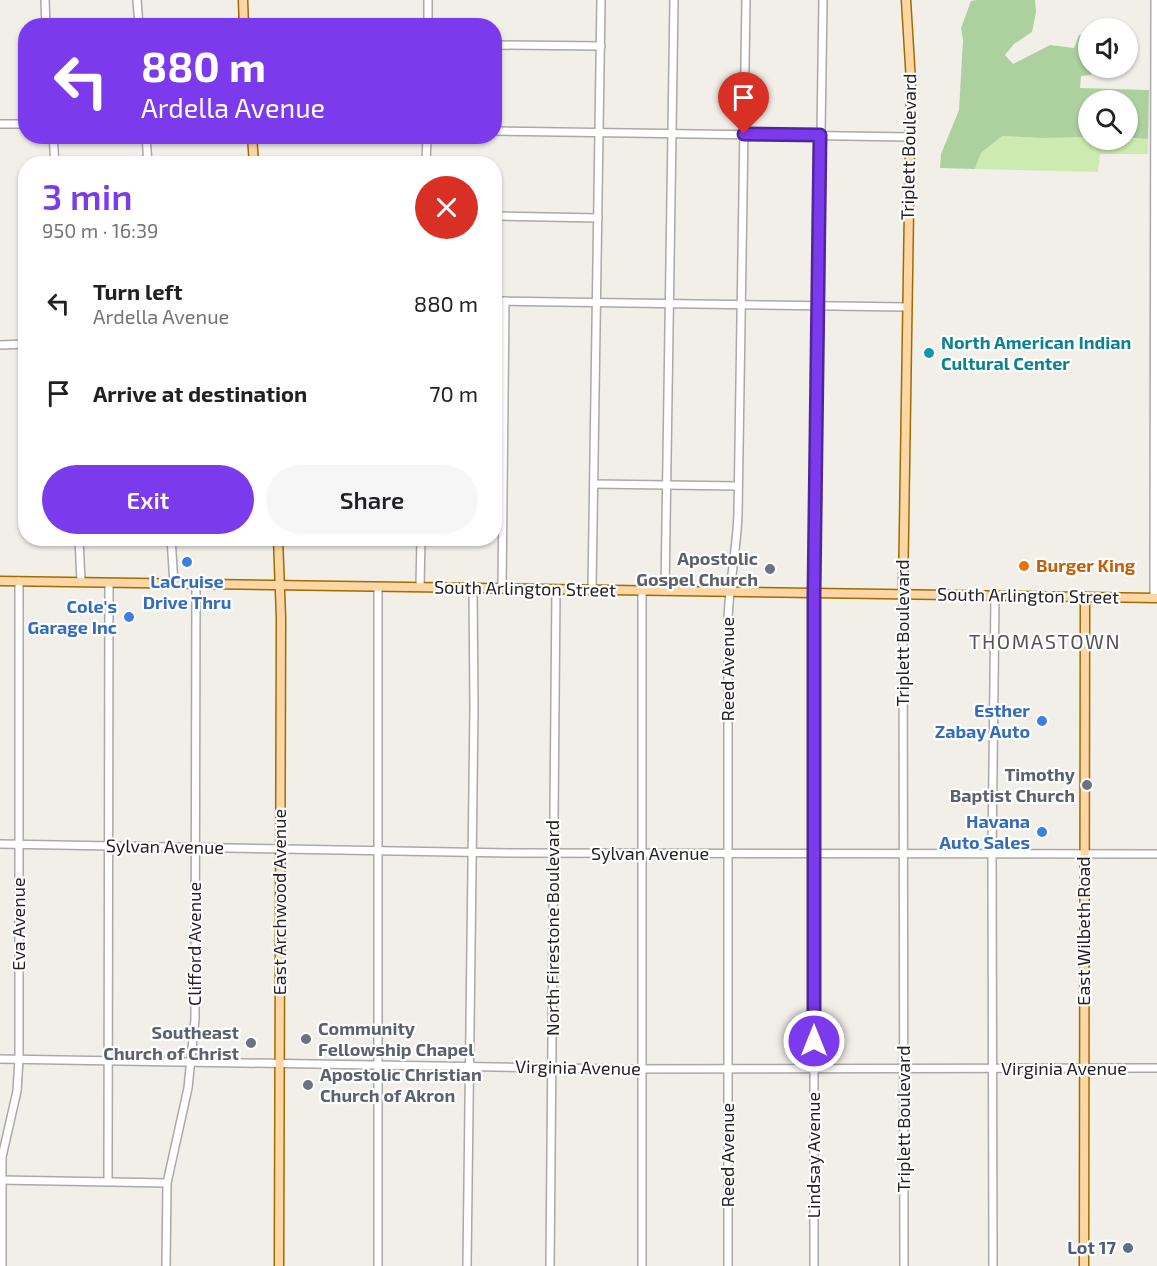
<!DOCTYPE html>
<html lang="en">
<head>
<meta charset="utf-8">
<style>
	:root { --surface:#fff; --page:#f6f6f6; --text:#202124; --muted:#757577; --accent:#7c3aed }
	body { margin:0; font-family:"Exo 2",sans-serif; background:var(--page); color:var(--text); height:100vh; display:flex; flex-direction:column; font-size:22px; white-space:nowrap }
	* { box-sizing:border-box; margin:0 }
	p { font-size:20px; color:var(--muted) }
	.icon { flex:none; width:33px; height:33px; fill:none; stroke:currentColor; stroke-width:2; stroke-linecap:round; stroke-linejoin:round }
	.map { position:relative; flex:1; overflow:hidden }
	.panel { position:absolute; left:18px; top:156px; width:484px; height:390px; display:flex; flex-direction:column; background:var(--surface); border-radius:24px; box-shadow:0 2px 4px #0004 }
	.panel>* { flex:none }
	.top-card { position:absolute; left:18px; top:18px; width:484px; height:126px; border-radius:24px; box-shadow:0 2px 4px #0004; background:#7c3aed; color:#fff; overflow:hidden }
	.buttons { position:absolute; left:1078px; top:18px; display:grid; gap:12px }
	.buttons a { display:grid; place-items:center; width:60px; height:60px; border-radius:50%; background:var(--surface); box-shadow:0 2px 4px #0004; font-size:30px }
	.pin { position:absolute; display:grid; place-items:center; width:51px; height:51px; color:#fff; margin:-62px -26px; border-radius:50% 50% 50% 0; rotate:-45deg; box-shadow:0 0 6px #0007 }
	.pin .icon { rotate:45deg }
	.me { position:absolute; width:66px; margin:-33px; rotate:0deg; stroke-linejoin:round; filter:drop-shadow(0 0 4px #0008) }
	.turn { display:flex; align-items:center; gap:21px; height:126px; padding:0 24px; font-size:27px }
	.turn .icon { width:78px; height:78px; stroke-width:2.5 }
	.turn b { display:block; font-size:42px; line-height:51px }
	.round { display:grid; place-items:center; flex:none; width:63px; height:63px; border-radius:32px; background:var(--page) }
	.summary { display:flex; align-items:center; justify-content:space-between; height:102px; padding:0 24px }
	h1 { font-size:36px; font-weight:600; line-height:45px; color:var(--accent) }
	.button { display:flex; gap:12px; margin-top:auto; padding:12px 24px }
	.button a { flex:1; height:69px; border-radius:36px; background:var(--accent); color:#fff; font-size:24px; font-weight:600; line-height:69px; text-align:center }
	.button a+a { background:var(--page); color:var(--text) }
	ul { padding:0; list-style:none }
	li { display:flex; align-items:center; gap:18px; height:90px; padding:0 24px }
	li div { flex:1 }
	li b { display:block; font-size:22px }
	li em { font-style:normal }
	.map>svg:first-child { display:block }
	.grass { fill:#cdebb0 }
	.forest { fill:#add19e }
	.lines { fill:none; stroke-linecap:round; stroke-linejoin:round }
	.minor-casing { stroke:#a9a9a9; stroke-width:10 }
	.major-casing { stroke:#a06b00; stroke-width:11 }
	.minor { stroke:#fff; stroke-width:7 }
	.major { stroke:#fcd6a4; stroke-width:8 }
	.route-casing { stroke:#51269a; stroke-width:15 }
	.route { stroke:#7c3aed; stroke-width:10 }
	.culture-dot { fill:#0f9aa8; stroke:#fff; stroke-width:2 }
	.shop-dot { fill:#3f7fe0; stroke:#fff; stroke-width:2 }
	.food-dot { fill:#e8710a; stroke:#fff; stroke-width:2 }
	.worship-dot { fill:#6b7280; stroke:#fff; stroke-width:2 }
	.service-dot { fill:#5c6f8a; stroke:#fff; stroke-width:2 }
	.labels { text-anchor:middle; stroke-width:4.5; stroke-linejoin:round; paint-order:stroke }
	.street-label { font-size:18px; fill:#222; stroke:#fff }
	.culture-label { font-size:18px; font-weight:bold; fill:#0d838f; stroke:#fff; text-anchor:start }
	.worship-label { font-size:18px; font-weight:bold; fill:#5b616d; stroke:#fff; text-anchor:end }
	.food-label { font-size:18px; font-weight:bold; fill:#c56008; stroke:#fff; text-anchor:start }
	.shop-label { font-size:18px; font-weight:bold; fill:#366cbe; stroke:#fff; text-anchor:end }
	.service-label { font-size:18px; font-weight:bold; fill:#4e5e75; stroke:#fff; text-anchor:end }
	.neighbourhood-label { font-size:20px; letter-spacing:1.5px; fill:#555; stroke:#fff }
</style>
</head>
<body>
<div class="map">
<svg width="1157" height="1266" viewBox="0 0 1157 1266">
	<rect width="100%" height="100%" fill="#f2efe9"/>
	<!-- grass -->
	<path class="grass" d="M 1002,136 L 1043,138 L 1089,137 L 1089,140 L 1148,139 L 1148,154 L 1100,154 L 1098,172 L 975,169 L 981,153 Z"/>
	<!-- forest -->
	<path class="forest" d="M 976,0 L 1035,0 L 1036,12 L 1032,32 L 1014,44 L 1005,55 L 1013,64 L 1050,45 L 1074,48 L 1079,35 L 1089,35 L 1091,75 L 1081,76 L 1080,88 L 1149,90 L 1148,139 L 1128,138 L 1128,100 L 1089,100 L 1089,137 L 1043,138 L 1002,136 L 981,153 L 975,169 L 940,168 L 941,154 L 959,110 L 963,40 L 961,28 L 971,1 Z"/>
	<g class="lines">
		<defs>
			<g id="minor">
				<path d="M 45,0 L 46,26"/>
				<path d="M 137,0 L 139,26"/>
				<path d="M 428,26 L 428,0"/>
				<path d="M 495,45 L 601,46"/>
				<path d="M 0,124 L 26,124"/>
				<path d="M 495,131 L 910,137"/>
				<path d="M 53,136 L 55,164"/>
				<path d="M 146,136 L 148,164"/>
				<path d="M 426,164 L 427,136"/>
				<path d="M 495,216 L 598,218"/>
				<path d="M 495,301 L 906,307"/>
				<path d="M 0,345 L 26,344"/>
				<path d="M 594,484 L 738,486"/>
				<path d="M 79,538 L 81,582"/>
				<path d="M 171,538 L 174,584"/>
				<path d="M 420,587 L 421,538"/>
				<path d="M 502,589 L 505,301"/>
				<path d="M 592,590 L 601,0"/>
				<path d="M 642,591 L 642,1266"/>
				<path d="M 665,591 L 674,0"/>
				<path d="M 903,593 L 904,1266"/>
				<path d="M 1154,598 L 1155,0"/>
				<path d="M 0,844 L 509,853 L 1157,854"/>
				<path d="M 0,1059 L 619,1069 L 1157,1068"/>
				<path d="M 0,1180 L 167,1183"/>
				<path d="M 108,1181 L 109,583"/>
				<path d="M 2,1266 L 2,1157 L 17,1091 L 19,1059 L 19,581"/>
				<path d="M 166,1266 L 167,1183 L 188,1088 L 195,1019 L 196,584"/>
				<path d="M 378,1266 L 378,587"/>
				<path d="M 467,1266 L 474,707 L 473,588"/>
				<path d="M 550,1266 L 556,590"/>
				<path d="M 728,1266 L 728,620 C 729,584 737,549 738,513 L 746,0"/>
				<path d="M 814,1266 L 814,593 L 823,0"/>
				<path d="M 993,1266 L 992,853 L 995,597"/>
			</g>
			<g id="major">
				<path d="M 243,0 L 244,26"/>
				<path d="M 252,136 L 254,164"/>
				<path d="M 278,538 L 281,618 L 279,1266"/>
				<path d="M 0,581 L 1157,598"/>
				<path d="M 903,593 L 911,82 L 906,0"/>
				<path d="M 1084,1266 L 1085,597"/>
			</g>
		</defs>
		<!-- minor casing -->
		<use href="#minor" class="minor-casing"/>
		<!-- major casing -->
		<use href="#major" class="major-casing"/>
		<!-- minor -->
		<use href="#minor" class="minor"/>
		<!-- major -->
		<use href="#major" class="major"/>
	</g>
	<g class="lines">
		<defs>
			<path id="route" d="M 744,134 L 820,135 L 814,593 L 814,1041"/>
		</defs>
		<!-- route casing -->
		<use href="#route" class="route-casing"/>
		<!-- route -->
		<use href="#route" class="route"/>
	</g>
	<!-- markers -->
	<circle class="culture-dot" cx="929" cy="353" r="6"/>
	<g class="shop-dot">
		<circle cx="187" cy="562" r="6"/>
		<circle cx="129" cy="617" r="6"/>
		<circle cx="1042" cy="721" r="6"/>
		<circle cx="1042" cy="832" r="6"/>
	</g>
	<circle class="food-dot" cx="1024" cy="566" r="6"/>
	<g class="worship-dot">
		<circle cx="770" cy="569" r="6"/>
		<circle cx="1087" cy="785" r="6"/>
		<circle cx="306" cy="1039" r="6"/>
		<circle cx="251" cy="1043" r="6"/>
		<circle cx="308" cy="1085" r="6"/>
	</g>
	<circle class="service-dot" cx="1128" cy="1248" r="6"/>
	<g class="labels">
		<!-- street labels -->
		<g class="street-label">
			<text transform="translate(909 147) rotate(-89)" y="6">Triplett Boulevard</text>
			<text transform="translate(525 589) rotate(1)" y="6">South Arlington Street</text>
			<text transform="translate(1028 596) rotate(1)" y="6">South Arlington Street</text>
			<text transform="translate(903 633) rotate(-90)" y="6">Triplett Boulevard</text>
			<text transform="translate(728 669) rotate(-90)" y="6">Reed Avenue</text>
			<text transform="translate(165 847) rotate(1)" y="6">Sylvan Avenue</text>
			<text x="650" y="860">Sylvan Avenue</text>
			<text transform="translate(280 902) rotate(-90)" y="6">East Archwood Avenue</text>
			<text transform="translate(19 924) rotate(-90)" y="6">Eva Avenue</text>
			<text transform="translate(553 928) rotate(-90)" y="6">North Firestone Boulevard</text>
			<text transform="translate(1084 931) rotate(-90)" y="6">East Wilbeth Road</text>
			<text transform="translate(195 944) rotate(-90)" y="6">Clifford Avenue</text>
			<text transform="translate(578 1068) rotate(1)" y="6">Virginia Avenue</text>
			<text x="1064" y="1075">Virginia Avenue</text>
			<text transform="translate(904 1119) rotate(-90)" y="6">Triplett Boulevard</text>
			<text transform="translate(728 1155) rotate(-90)" y="6">Reed Avenue</text>
			<text transform="translate(814 1155) rotate(-90)" y="6">Lindsay Avenue</text>
		</g>
		<!-- culture labels -->
		<g class="culture-label">
			<text x="941" y="349">North American Indian<tspan x="941" dy="21">Cultural Center</tspan></text>
		</g>
		<!-- worship labels -->
		<g class="worship-label">
			<text x="758" y="565">Apostolic<tspan x="758" dy="21">Gospel Church</tspan></text>
			<text x="1075" y="781">Timothy<tspan x="1075" dy="21">Baptist Church</tspan></text>
			<text x="318" y="1035" text-anchor="start">Community<tspan x="318" dy="21">Fellowship Chapel</tspan></text>
			<text x="239" y="1039">Southeast<tspan x="239" dy="21">Church of Christ</tspan></text>
			<text x="320" y="1081" text-anchor="start">Apostolic Christian<tspan x="320" dy="21">Church of Akron</tspan></text>
		</g>
		<!-- food labels -->
		<g class="food-label">
			<text x="1036" y="572">Burger King</text>
		</g>
		<!-- shop labels -->
		<g class="shop-label">
			<text x="187" y="588" text-anchor="middle">LaCruise<tspan x="187" dy="21">Drive Thru</tspan></text>
			<text x="117" y="613">Cole's<tspan x="117" dy="21">Garage Inc</tspan></text>
			<text x="1030" y="717">Esther<tspan x="1030" dy="21">Zabay Auto</tspan></text>
			<text x="1030" y="828">Havana<tspan x="1030" dy="21">Auto Sales</tspan></text>
		</g>
		<!-- service labels -->
		<g class="service-label">
			<text x="1116" y="1254">Lot 17</text>
		</g>
		<!-- neighbourhood labels -->
		<g class="neighbourhood-label">
			<text x="1045" y="649">THOMASTOWN</text>
		</g>
	</g>
</svg>
<div class="buttons">
<a><svg class="icon" aria-label="sound" viewBox="0 0 24 24"><path d="M4 9h4l5-4v14l-5-4H4zM17 9q2 3 0 6"/></svg></a>
<a><svg class="icon" aria-label="search" viewBox="0 0 24 24"><circle cx="10" cy="10" r="6"/><path d="M15 15l6 6"/></svg></a>
</div>
<div class="pin" style="left:744px;top:134px;background:#d93025"><svg class="icon" aria-label="arrive" viewBox="0 0 24 24"><path d="M6 21V4h12l-3 4 3 4H6"/></svg></div>
<svg class="me" style="left:814px;top:1041px" viewBox="-20 -20 40 40"><circle r="17" fill="#7c3aed" stroke="#fff" stroke-width="3"/><path d="M0-11L8 9 0 5-8 9z" fill="#fff"/></svg>
<div class="top-card">
<div class="turn"><svg class="icon" aria-label="left" viewBox="0 0 24 24"><path d="M17 20v-9H6M10 6l-5 5 5 5"/></svg><div><b>880 m</b>Ardella Avenue</div></div>
</div>
<section class="panel">
<div class="summary"><div><h1>3 min</h1><p>950 m · 16:39</p></div><a class="round" style="background:#d93025;color:#fff"><svg class="icon" aria-label="close" viewBox="0 0 24 24"><path d="M6 6l12 12M18 6L6 18"/></svg></a></div>
<ul>
<li><svg class="icon" aria-label="left" viewBox="0 0 24 24"><path d="M17 20v-9H6M10 6l-5 5 5 5"/></svg><div><b>Turn left</b><p>Ardella Avenue</p></div><em>880 m</em></li>
<li><svg class="icon" aria-label="arrive" viewBox="0 0 24 24"><path d="M6 21V4h12l-3 4 3 4H6"/></svg><div><b>Arrive at destination</b></div><em>70 m</em></li>
</ul>
<div class="button"><a>Exit</a><a>Share</a></div>
</section>
</div>
</body>
</html>
